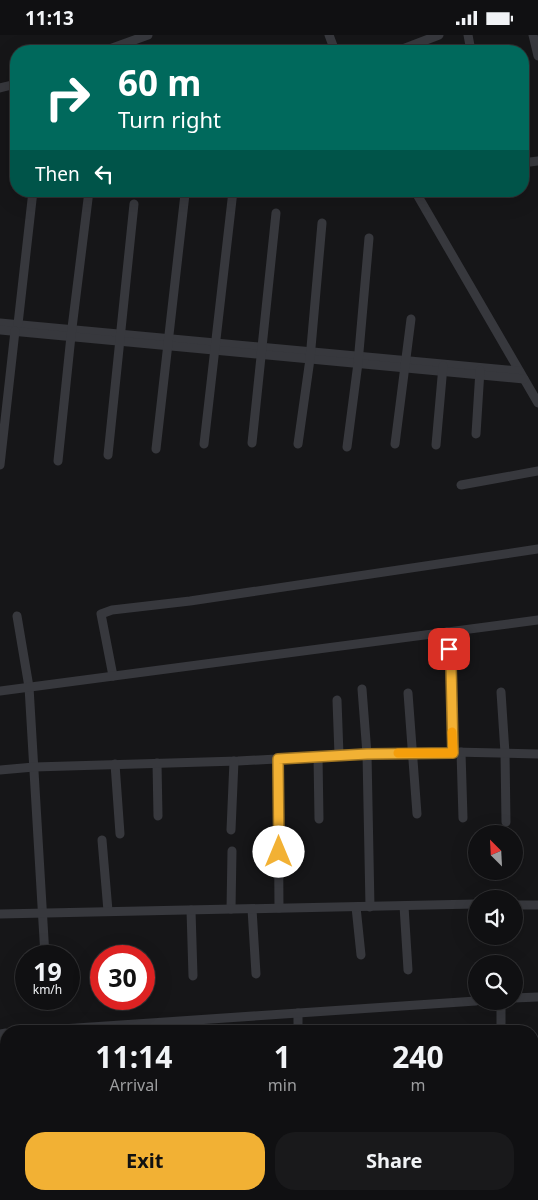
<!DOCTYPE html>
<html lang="en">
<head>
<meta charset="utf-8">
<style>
	:root { --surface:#101012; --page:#19191b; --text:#f1f3f6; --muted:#9c9d9f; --line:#303032; --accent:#f2b134 }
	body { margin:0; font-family:"Noto Sans",sans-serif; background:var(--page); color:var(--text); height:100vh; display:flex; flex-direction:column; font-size:19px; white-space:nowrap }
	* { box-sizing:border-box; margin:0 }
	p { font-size:16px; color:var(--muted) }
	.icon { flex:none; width:28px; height:28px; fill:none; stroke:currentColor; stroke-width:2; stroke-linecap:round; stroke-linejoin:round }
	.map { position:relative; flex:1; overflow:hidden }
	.details { position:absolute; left:0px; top:990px; width:539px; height:175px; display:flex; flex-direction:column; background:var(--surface); border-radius:20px 20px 0 0; box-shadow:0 5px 20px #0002,0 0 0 1px var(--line) }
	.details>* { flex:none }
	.guide { position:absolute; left:10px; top:10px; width:519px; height:152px; border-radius:20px; box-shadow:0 5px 20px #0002,0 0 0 1px var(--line); background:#00695c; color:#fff; overflow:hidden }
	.needle { width:32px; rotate:336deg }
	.tools { position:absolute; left:468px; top:790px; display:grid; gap:10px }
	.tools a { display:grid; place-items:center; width:55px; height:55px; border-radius:50%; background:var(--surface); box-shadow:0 5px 20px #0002,0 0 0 1px var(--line); font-size:25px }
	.speed { position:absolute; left:15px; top:910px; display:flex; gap:10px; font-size:25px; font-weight:700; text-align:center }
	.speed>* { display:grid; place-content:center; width:65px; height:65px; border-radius:50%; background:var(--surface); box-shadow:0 5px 20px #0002,0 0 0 1px var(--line); line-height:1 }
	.speed small { font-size:12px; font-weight:400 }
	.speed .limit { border:8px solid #d22; background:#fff; color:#111 }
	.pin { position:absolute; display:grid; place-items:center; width:42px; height:42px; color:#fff; margin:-21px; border-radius:10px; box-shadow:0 2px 8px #0006 }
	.me { position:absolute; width:55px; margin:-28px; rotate:0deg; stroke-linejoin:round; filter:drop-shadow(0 0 4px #0008) }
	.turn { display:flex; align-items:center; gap:18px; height:105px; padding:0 25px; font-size:22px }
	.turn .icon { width:65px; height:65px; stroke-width:2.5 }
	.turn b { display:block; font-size:35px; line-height:42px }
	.then { display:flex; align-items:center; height:48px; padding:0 25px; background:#0003; gap:10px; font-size:19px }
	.eta { display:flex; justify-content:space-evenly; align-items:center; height:85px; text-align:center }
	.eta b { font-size:30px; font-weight:700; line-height:35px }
	.action { display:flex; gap:10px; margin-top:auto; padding:10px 25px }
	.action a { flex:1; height:58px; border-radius:20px; background:var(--accent); color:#111; font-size:20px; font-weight:700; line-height:58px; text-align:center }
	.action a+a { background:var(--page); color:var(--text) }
	.status { display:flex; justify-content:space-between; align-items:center; height:35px; padding:0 25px; background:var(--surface); direction:ltr }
	.status svg { height:14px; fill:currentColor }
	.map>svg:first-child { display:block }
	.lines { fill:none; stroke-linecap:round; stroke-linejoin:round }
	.minor { stroke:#37383d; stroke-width:9 }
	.route-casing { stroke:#9d7322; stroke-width:12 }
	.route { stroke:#f2b134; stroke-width:9 }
	.slow { stroke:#f59e0b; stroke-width:9 }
</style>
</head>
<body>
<div class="status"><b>11:13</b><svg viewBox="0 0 49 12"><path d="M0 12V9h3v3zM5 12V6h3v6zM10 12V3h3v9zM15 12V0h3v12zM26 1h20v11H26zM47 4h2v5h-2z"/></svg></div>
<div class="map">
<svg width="538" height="1165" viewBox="0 0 538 1165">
	<rect width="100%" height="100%" fill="#161618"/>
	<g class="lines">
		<!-- minor -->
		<g class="minor">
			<path d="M 329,0 L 335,16"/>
			<path d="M 468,0 L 471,16"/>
			<path d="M 533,0 L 538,21"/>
			<path d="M 400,15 L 439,0"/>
			<path d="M 104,16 L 148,0"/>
			<path d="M 0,53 L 16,49"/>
			<path d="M 522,128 L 538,126"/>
			<path d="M 415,156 L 538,368"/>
			<path d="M 0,288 L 519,336"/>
			<path d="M 18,289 L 33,156"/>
			<path d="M 0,295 L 524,344"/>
			<path d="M 476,399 L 480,335"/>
			<path d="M 252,408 L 276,178"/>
			<path d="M 204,409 L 233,156"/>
			<path d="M 298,409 L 310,324 L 322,188"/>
			<path d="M 395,409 L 411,284"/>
			<path d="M 436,410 L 443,331"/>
			<path d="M 347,412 L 358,328 L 369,203"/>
			<path d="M 156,414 L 185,159"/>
			<path d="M 108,420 L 134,169"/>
			<path d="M 58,426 L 71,301 L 89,156"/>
			<path d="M 0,430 L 15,296"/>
			<path d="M 461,450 L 538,436"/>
			<path d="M 17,581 L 29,652 L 45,921"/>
			<path d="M 447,597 L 451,630 L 453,717"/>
			<path d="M 113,641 L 101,579 L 112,575 L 190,566 L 538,514"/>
			<path d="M 362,654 L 367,719 L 370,872"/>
			<path d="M 0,656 L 538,585"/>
			<path d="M 501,657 L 505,718 L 506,787"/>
			<path d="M 408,658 L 417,779"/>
			<path d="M 337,665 L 339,720"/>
			<path d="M 461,717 L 463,783"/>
			<path d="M 318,721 L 319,784"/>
			<path d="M 278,724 L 279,873"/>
			<path d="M 157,728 L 158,781"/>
			<path d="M 115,729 L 120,799"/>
			<path d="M 0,735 L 34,732 L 238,726 L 367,719 L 453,717 L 538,719"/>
			<path d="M 231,795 L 234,726"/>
			<path d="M 102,805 L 108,876"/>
			<path d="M 514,870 L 538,870"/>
			<path d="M 404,871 L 408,935"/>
			<path d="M 356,872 L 361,920"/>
			<path d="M 231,874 L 232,816"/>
			<path d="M 252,874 L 256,939"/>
			<path d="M 191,875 L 193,941"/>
			<path d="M 0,879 L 476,869"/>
			<path d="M 514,963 L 538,962"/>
			<path d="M 501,966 L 501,996"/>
			<path d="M 298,978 L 298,996"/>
			<path d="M 32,996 L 476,966"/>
			<path d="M 0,999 L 6,998"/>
			<path d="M 532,1013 L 538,1012"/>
			<path d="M 532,1071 L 538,1069"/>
			<path d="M 338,1159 L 339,1165"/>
			<path d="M 438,1159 L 441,1165"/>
			<path d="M 503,1159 L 505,1165"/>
			<path d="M 37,1165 L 37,1163"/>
		</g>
	</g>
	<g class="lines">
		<defs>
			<path id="route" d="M 279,817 L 278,724 L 367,719 L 453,718 L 451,630 L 449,614"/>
		</defs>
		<!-- route casing -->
		<use href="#route" class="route-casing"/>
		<!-- route -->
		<use href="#route" class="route"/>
		<!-- slow -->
		<path class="slow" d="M 398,718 L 453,718 L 452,697"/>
	</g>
</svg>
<div class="tools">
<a><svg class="needle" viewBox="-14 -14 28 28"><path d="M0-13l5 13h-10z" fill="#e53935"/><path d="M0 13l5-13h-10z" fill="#9c9d9f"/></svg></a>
<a><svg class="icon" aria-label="sound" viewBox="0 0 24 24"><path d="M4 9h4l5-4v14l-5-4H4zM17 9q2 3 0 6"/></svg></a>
<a><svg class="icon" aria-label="search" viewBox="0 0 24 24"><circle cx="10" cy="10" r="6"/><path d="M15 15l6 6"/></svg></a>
</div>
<div class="speed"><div>19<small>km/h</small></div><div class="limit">30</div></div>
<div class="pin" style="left:449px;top:614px;background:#d93025"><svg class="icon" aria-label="arrive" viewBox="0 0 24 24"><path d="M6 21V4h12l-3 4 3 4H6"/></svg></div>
<svg class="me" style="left:279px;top:817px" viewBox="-20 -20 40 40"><circle r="19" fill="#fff"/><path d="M0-13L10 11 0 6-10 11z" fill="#f2b134"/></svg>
<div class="guide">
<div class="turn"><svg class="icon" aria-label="right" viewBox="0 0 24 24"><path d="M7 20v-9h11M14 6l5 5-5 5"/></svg><div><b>60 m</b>Turn right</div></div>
<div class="then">Then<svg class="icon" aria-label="left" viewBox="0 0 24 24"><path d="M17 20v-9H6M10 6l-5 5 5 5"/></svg></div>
</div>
<section class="details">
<div class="eta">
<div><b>11:14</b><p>Arrival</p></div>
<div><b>1</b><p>min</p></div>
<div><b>240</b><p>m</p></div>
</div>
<div class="action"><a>Exit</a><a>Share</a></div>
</section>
</div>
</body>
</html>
